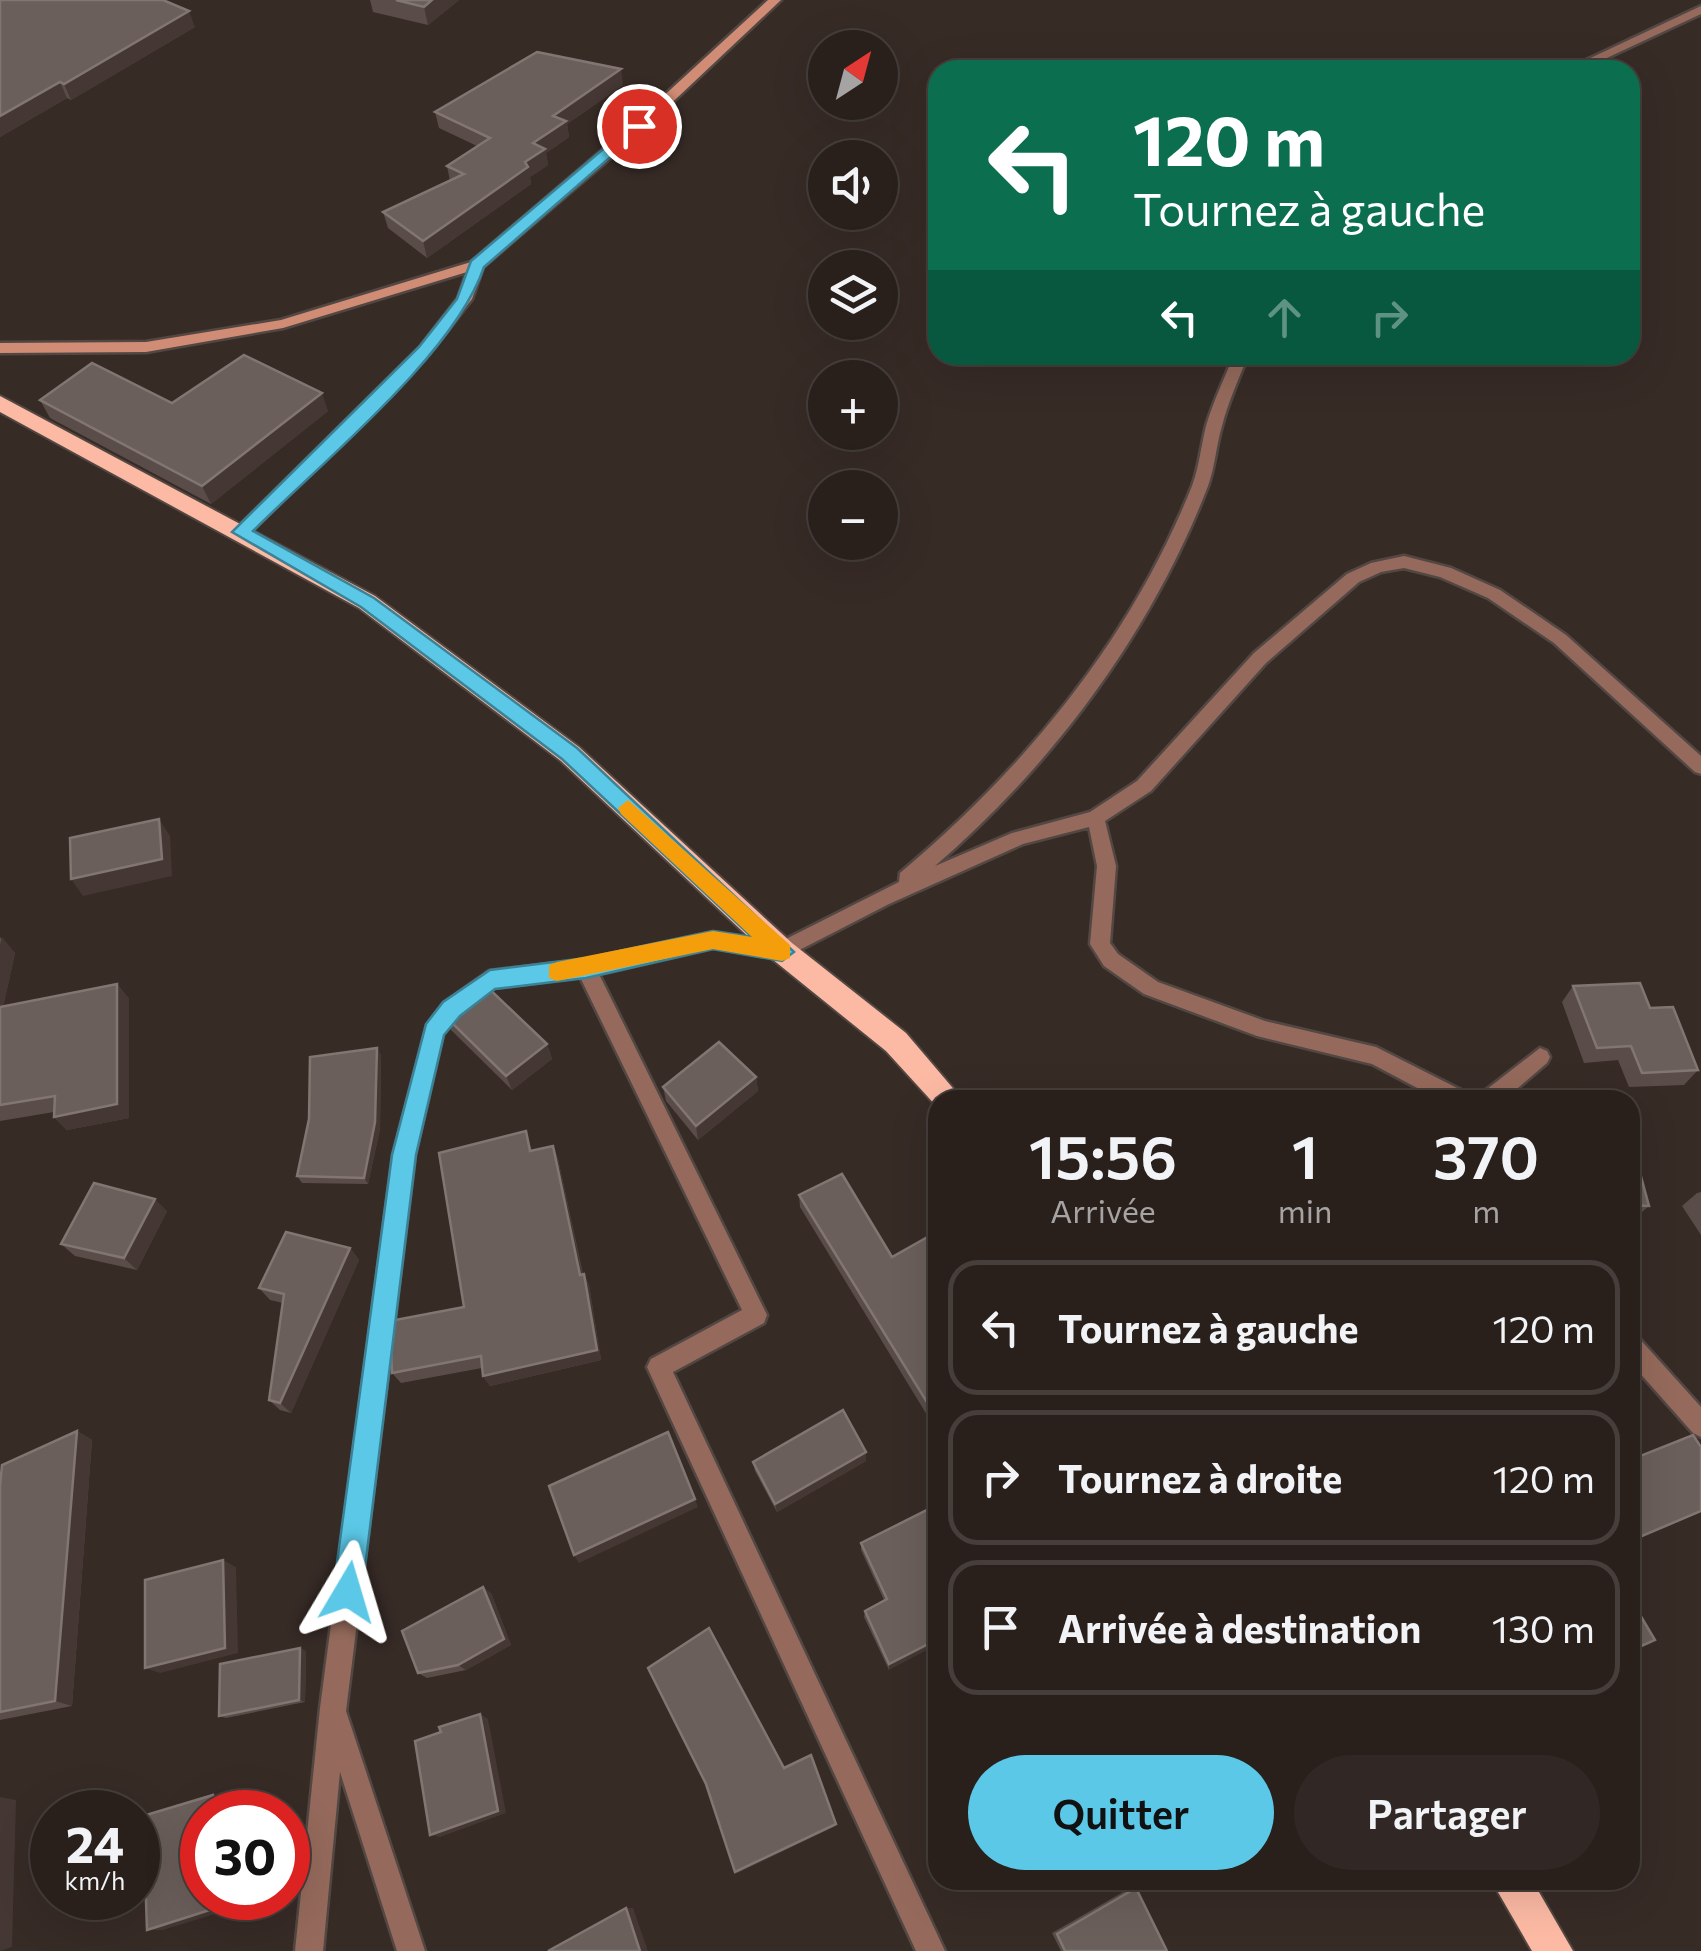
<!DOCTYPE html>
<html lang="fr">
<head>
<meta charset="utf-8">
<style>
	:root { --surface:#29201c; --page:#312825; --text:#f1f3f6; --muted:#a5a3a3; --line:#453e3b; --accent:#5bc8e7 }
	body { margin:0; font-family:Commissioner,sans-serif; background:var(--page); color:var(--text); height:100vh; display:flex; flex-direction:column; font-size:38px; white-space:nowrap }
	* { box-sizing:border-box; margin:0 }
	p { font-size:32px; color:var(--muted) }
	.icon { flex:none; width:55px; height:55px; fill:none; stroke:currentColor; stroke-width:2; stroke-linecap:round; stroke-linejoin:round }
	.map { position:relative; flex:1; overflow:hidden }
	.details { position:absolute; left:928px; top:1090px; width:712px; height:800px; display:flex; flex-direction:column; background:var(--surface); border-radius:30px; box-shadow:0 10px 40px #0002,0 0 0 2px var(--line) }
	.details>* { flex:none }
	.guide { position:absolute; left:928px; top:60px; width:712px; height:305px; border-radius:30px; box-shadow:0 10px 40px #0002,0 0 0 2px var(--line); background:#0b6e4f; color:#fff; overflow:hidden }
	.needle { width:65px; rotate:36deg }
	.tools { position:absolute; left:808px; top:30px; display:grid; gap:20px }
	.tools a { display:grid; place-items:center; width:90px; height:90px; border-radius:50%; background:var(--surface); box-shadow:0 10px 40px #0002,0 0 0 2px var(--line); font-size:50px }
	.speed { position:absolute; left:30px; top:1790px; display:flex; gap:20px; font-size:50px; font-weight:700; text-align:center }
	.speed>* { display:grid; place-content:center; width:130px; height:130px; border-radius:50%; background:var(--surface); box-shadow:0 10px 40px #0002,0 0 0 2px var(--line); line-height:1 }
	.speed small { font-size:25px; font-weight:400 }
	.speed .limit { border:15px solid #d22; background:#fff; color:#111 }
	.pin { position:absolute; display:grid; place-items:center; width:85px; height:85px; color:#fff; margin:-42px; border:5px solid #fff; border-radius:50%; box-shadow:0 2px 10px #0007 }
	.me { position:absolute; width:110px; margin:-55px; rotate:7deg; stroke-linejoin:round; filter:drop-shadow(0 0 8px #0008) }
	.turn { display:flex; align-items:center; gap:35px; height:210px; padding:0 40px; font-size:45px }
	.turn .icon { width:130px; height:130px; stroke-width:2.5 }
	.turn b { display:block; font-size:70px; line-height:85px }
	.lanes { display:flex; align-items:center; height:95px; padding:0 40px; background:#0003; justify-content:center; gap:50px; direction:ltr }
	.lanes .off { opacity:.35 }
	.eta { display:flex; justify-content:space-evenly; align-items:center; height:170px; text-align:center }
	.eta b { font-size:60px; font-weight:600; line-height:70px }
	.cta { display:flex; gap:20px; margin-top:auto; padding:20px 40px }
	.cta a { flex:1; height:115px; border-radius:60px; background:var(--accent); color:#111; font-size:40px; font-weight:600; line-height:115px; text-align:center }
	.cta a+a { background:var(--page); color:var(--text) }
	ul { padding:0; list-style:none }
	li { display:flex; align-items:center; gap:30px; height:135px; margin:0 20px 15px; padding:0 20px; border:5px solid var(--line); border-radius:30px }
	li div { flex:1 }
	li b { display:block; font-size:38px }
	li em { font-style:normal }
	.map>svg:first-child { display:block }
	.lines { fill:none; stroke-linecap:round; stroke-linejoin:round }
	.minor-casing { stroke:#524742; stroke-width:5 }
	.secondary-casing { stroke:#524742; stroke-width:5 }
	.trunk-casing { stroke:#524742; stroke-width:4 }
	.minor { fill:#956a5c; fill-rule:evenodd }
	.secondary { fill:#d08c75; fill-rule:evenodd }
	.trunk { fill:#fcbaa4; fill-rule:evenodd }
	.wall { fill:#5a4d49 }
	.shaded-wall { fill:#453834 }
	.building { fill:#6b5f5b; stroke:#817672; stroke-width:2.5 }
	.route { fill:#5bc8e7; stroke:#3b8296; stroke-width:2.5 }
	.slow { fill:#f59e0b }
</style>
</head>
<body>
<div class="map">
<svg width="1701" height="1951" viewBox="0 0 1701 1951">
	<rect width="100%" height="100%" fill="#372b26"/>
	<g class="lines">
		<defs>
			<g id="minor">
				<path d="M 1701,6 L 1701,14 L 1581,70 L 1565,70 Z"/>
				<path d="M 1234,355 L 1248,355 C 1239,379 1228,402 1222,426 C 1216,446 1215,467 1208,486 C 1152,631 1053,765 935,866 L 1012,833 L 1090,812 L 1137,781 L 1254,653 L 1347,574 L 1371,563 L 1404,556 L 1451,568 L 1500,590 L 1566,635 L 1701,756 L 1701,774 L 1695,772 L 1554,643 L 1488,598 L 1440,577 L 1404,568 L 1381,572 L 1359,582 L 1266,663 L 1151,791 L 1105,821 L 1116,866 L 1110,943 L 1118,954 L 1158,982 L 1265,1021 L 1376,1047 L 1467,1093 L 1471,1100 L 1440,1100 L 1372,1064 L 1257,1036 L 1144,994 L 1104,966 L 1090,944 L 1097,866 L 1089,827 L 1023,844 L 889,904 L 782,959 L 713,948 L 599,974 L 767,1315 L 764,1323 L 673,1372 L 945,1951 L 916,1951 L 647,1367 L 651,1359 L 742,1310 L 580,977 L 494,988 L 458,1015 L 443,1034 L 415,1155 L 346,1711 L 425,1951 L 397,1951 L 340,1772 L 323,1951 L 295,1951 L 320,1708 L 393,1155 L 427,1025 L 444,1003 L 489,971 L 586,960 L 713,932 L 780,942 L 899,882 L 900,873 C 1025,768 1131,639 1192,486 C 1199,467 1201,446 1206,426 C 1213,402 1224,379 1234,355 Z"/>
				<path d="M 1540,1048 L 1547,1051 L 1550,1057 L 1547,1063 L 1504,1100 L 1478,1100 L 1482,1093 Z"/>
				<path d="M 1630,1334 L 1638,1337 L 1701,1407 L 1701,1437 L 1693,1433 L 1630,1362 Z"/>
			</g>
			<path id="secondary" d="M 768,0 L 781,0 L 644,129 L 483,267 L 472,299 L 430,353 L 247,536 L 241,538 L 233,532 L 420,347 L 458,298 L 467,272 L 283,328 L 146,352 L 0,353 L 0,343 L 146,342 L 281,320 L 471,262 L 634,123 Z"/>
			<g id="trunk">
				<path d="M 0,396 L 375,596 L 579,747 L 792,943 L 906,1033 L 963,1100 L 938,1100 L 938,1108 L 886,1051 L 772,959 L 561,761 L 359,608 L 0,412 Z"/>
				<path d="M 1491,1880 L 1532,1880 L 1573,1951 L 1532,1951 Z"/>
			</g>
		</defs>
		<!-- minor casing -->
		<use href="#minor" class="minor-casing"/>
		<!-- secondary casing -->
		<use href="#secondary" class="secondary-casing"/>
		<!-- trunk casing -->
		<use href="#trunk" class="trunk-casing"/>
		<!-- minor -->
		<use href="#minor" class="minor"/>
		<!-- secondary -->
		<use href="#secondary" class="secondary"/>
		<!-- trunk -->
		<use href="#trunk" class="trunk"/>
	</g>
	<!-- wall -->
	<g class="wall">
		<path d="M 370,0 L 459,0 L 428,25 L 373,12 Z"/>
		<path d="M 0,1 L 195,27 L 71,100 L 67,98 L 0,137 Z"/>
		<path d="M 623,85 L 567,124 L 569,137 L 546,153 L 548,165 L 530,177 L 531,184 L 427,258 L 388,228 L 383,212 L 450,181 L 447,166 L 477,146 L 439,128 L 435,112 Z"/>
		<path d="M 40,400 L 172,403 L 328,411 L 211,504 L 50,418 Z"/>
		<path d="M 0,937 L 15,953 L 3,1007 L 117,984 L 129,999 L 129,1118 L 67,1130 L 54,1117 L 54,1112 L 0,1121 Z"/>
		<path d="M 1573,986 L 1650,1008 L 1698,1070 L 1684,1085 L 1629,1087 L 1618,1060 L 1584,1063 L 1562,1002 Z"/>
		<path d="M 444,1015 L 547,1044 L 552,1059 L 512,1090 L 451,1030 Z"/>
		<path d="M 381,1055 L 380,1129 L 368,1184 L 302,1183 L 297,1176 Z"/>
		<path d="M 756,1077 L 758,1091 L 698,1140 L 666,1101 L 663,1087 Z"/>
		<path d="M 526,1131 L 532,1151 L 553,1146 L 558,1159 L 583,1274 L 584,1274 L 589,1285 L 601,1360 L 490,1386 L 483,1376 L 482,1368 L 401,1383 L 392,1373 L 464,1307 Z"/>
		<path d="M 1630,1162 L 1649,1206 L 1642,1212 L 1630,1212 Z"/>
		<path d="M 1701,1192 L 1701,1235 L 1682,1206 L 1697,1193 Z"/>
		<path d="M 799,1195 L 892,1257 L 938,1244 L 938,1433 L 800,1207 Z"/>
		<path d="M 167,1211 L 137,1270 L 75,1256 L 61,1244 Z"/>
		<path d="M 350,1248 L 359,1260 L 291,1413 L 280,1410 L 269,1400 L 283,1303 L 270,1300 L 259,1288 Z"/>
		<path d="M 77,1431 L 92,1440 L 72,1706 L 0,1720 L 0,1486 Z"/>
		<path d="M 866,1452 L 866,1461 L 777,1512 L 755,1471 L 753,1462 Z"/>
		<path d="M 938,1520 L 889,1670 L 864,1617 L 865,1611 L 884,1600 L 861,1550 L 861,1543 Z"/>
		<path d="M 491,1593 L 511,1645 L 466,1670 L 427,1678 L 418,1673 Z"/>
		<path d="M 306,1651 L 305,1702 L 226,1718 L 219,1716 Z"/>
		<path d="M 1130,1888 L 1136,1888 L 1167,1951 L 1061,1951 L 1052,1933 Z"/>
	</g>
	<!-- shaded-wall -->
	<g class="shaded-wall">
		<path d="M 432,0 L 459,0 L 428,25 L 424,7 Z"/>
		<path d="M 189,11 L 195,27 L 71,100 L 64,84 Z"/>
		<path d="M 621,69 L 623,85 L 567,124 L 569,137 L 546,153 L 548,165 L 530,177 L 531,184 L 427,258 L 423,241 L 525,162 L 533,143 L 553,116 Z"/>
		<path d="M 60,82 L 67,98 L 0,137 L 0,116 Z"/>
		<path d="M 322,393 L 328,411 L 211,504 L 202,486 Z"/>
		<path d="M 159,819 L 170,836 L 172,876 L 83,896 L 71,879 Z"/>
		<path d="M 2,937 L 15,953 L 0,1022 L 0,945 Z"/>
		<path d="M 117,984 L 129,999 L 129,1118 L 67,1130 L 54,1117 Z"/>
		<path d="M 547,1044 L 552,1059 L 512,1090 L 506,1076 Z"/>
		<path d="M 377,1048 L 381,1055 L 380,1129 L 368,1184 L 364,1178 Z"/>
		<path d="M 756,1077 L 758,1091 L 698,1140 L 696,1126 Z"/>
		<path d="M 553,1146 L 558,1159 L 585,1286 L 580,1275 Z"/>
		<path d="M 155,1199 L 167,1211 L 137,1270 L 124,1258 Z"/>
		<path d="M 350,1248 L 359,1260 L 291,1413 L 280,1403 Z"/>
		<path d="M 584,1274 L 589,1285 L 601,1360 L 490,1386 L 483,1376 Z"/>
		<path d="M 77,1431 L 92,1440 L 72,1706 L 55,1701 Z"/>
		<path d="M 866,1452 L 866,1461 L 777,1512 L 775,1504 Z"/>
		<path d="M 695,1499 L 698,1507 L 579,1563 L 574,1555 Z"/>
		<path d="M 223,1560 L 236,1567 L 238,1653 L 160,1673 L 145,1668 Z"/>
		<path d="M 483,1587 L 491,1593 L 511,1645 L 466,1670 L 458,1665 Z"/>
		<path d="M 938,1639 L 938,1644 L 889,1670 L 889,1664 Z"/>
		<path d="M 300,1648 L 306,1651 L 305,1702 L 299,1700 Z"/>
		<path d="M 480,1714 L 488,1719 L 506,1813 L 440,1837 L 430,1835 Z"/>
		<path d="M 213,1795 L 227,1797 L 228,1812 L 214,1812 Z"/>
		<path d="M 0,1797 L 16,1800 L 12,1947 L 0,1951 Z"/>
		<path d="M 836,1824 L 836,1826 L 738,1873 L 735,1872 Z"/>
		<path d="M 219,1898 L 233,1898 L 234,1908 L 163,1930 L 147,1930 Z"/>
		<path d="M 626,1908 L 633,1908 L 648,1951 L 640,1951 Z"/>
	</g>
	<!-- building -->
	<g class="building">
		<path d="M 1,0 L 163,0 L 189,11 L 64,84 L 60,82 L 0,116 L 0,1 Z"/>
		<path d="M 396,0 L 432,0 L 424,7 Z"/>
		<path d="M 537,52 L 621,69 L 553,116 L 566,121 L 533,143 L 545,149 L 525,162 L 528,167 L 423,241 L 383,212 L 464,174 L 447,166 L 490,138 L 435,112 Z"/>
		<path d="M 244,355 L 322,393 L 202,486 L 40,400 L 92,363 L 172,403 Z"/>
		<path d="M 159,819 L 162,859 L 71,879 L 70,838 Z"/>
		<path d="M 482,982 L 547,1044 L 506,1076 L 444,1015 Z"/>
		<path d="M 1640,983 L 1650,1008 L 1673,1007 L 1698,1070 L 1642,1073 L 1631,1046 L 1597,1048 L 1573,986 Z"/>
		<path d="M 117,984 L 117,1104 L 54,1117 L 55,1096 L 0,1105 L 0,1007 Z"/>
		<path d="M 719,1042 L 756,1077 L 696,1126 L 663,1087 Z"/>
		<path d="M 377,1048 L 375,1122 L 364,1178 L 297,1176 L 309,1119 L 310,1057 Z"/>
		<path d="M 1138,1090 L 1145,1100 L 1119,1100 Z"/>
		<path d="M 526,1131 L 530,1151 L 553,1146 L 580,1275 L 584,1274 L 597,1350 L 483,1376 L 481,1356 L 392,1373 L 390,1321 L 464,1307 L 439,1153 Z"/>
		<path d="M 1630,1162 L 1637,1162 L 1649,1206 L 1630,1205 Z"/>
		<path d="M 842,1174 L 892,1257 L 931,1235 L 938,1244 L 938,1420 L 799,1195 Z"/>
		<path d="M 94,1183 L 155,1199 L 124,1258 L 61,1244 Z"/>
		<path d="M 286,1232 L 350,1248 L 280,1403 L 269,1400 L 284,1294 L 259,1288 Z"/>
		<path d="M 843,1410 L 866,1452 L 775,1504 L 753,1462 Z"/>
		<path d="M 77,1431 L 55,1701 L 0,1712 L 0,1486 L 2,1465 Z"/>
		<path d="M 668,1432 L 695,1499 L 574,1555 L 549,1486 Z"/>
		<path d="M 1693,1435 L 1701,1447 L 1701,1511 L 1630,1541 L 1630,1460 Z"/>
		<path d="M 931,1508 L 938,1520 L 938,1639 L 889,1664 L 865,1611 L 887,1599 L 861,1543 Z"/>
		<path d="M 223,1560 L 225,1648 L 145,1668 L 145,1580 Z"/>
		<path d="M 483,1587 L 504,1639 L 458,1665 L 418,1673 L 402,1631 Z"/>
		<path d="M 1630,1598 L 1655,1640 L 1630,1651 Z"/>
		<path d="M 709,1628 L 784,1768 L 811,1755 L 836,1824 L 735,1872 L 706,1784 L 648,1668 Z"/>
		<path d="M 300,1648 L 299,1700 L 219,1716 L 220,1664 Z"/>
		<path d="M 480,1714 L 498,1811 L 430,1835 L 415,1741 L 441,1732 L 439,1727 Z"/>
		<path d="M 213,1795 L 214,1812 L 202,1812 L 202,1898 L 219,1898 L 219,1907 L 147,1930 L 143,1816 Z"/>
		<path d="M 1136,1888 L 1167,1951 L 1065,1951 L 1057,1934 Z"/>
		<path d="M 626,1908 L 640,1951 L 548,1951 Z"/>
	</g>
	<!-- route -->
	<path class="route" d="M 634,123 L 646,126 L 484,267 C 455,354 321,463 253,531 L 374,598 L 577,748 L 794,952 L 782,961 L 713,949 L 586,978 L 495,989 L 460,1016 L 444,1035 L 416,1155 L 362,1592 L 358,1602 L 348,1606 L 338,1602 L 333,1592 L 392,1155 L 426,1024 L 443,1002 L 490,970 L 586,958 L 713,931 L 752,937 L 562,759 L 361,607 L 232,532 L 419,347 L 457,299 L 471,261 Z"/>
	<!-- slow -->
	<path class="slow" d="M 628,800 L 790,945 L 790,958 L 782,961 L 713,949 L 557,981 L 549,978 L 549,965 L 557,962 L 713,931 L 752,937 L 621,814 L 618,808 Z"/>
</svg>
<div class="tools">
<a><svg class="needle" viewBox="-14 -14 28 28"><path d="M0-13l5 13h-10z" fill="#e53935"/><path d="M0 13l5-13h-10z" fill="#a5a3a3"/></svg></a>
<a><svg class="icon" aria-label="sound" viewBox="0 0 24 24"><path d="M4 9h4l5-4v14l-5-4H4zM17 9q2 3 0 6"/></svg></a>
<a><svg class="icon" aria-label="layers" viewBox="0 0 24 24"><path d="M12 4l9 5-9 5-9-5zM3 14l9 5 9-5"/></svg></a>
<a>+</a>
<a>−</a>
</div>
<div class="speed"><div>24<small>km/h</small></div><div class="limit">30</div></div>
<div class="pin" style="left:639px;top:126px;background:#d93025"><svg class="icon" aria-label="arrive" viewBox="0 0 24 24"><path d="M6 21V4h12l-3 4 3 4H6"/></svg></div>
<svg class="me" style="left:348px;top:1592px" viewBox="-20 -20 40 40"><path d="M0-17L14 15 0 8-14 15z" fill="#5bc8e7" stroke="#fff" stroke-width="4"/></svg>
<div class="guide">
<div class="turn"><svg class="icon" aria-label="left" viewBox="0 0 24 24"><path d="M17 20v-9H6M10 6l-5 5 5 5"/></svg><div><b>120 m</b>Tournez à gauche</div></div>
<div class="lanes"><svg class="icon" aria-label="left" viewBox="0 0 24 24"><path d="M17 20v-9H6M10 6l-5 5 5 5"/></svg><svg class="icon off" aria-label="ahead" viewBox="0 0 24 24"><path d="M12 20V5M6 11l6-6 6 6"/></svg><svg class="icon off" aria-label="right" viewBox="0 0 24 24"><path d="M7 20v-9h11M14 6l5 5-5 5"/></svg></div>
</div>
<section class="details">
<div class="eta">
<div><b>15:56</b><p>Arrivée</p></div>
<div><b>1</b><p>min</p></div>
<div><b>370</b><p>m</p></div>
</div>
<ul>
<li><svg class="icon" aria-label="left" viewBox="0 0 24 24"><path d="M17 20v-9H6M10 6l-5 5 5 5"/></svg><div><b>Tournez à gauche</b></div><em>120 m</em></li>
<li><svg class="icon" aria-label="right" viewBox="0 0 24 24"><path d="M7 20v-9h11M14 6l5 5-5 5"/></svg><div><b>Tournez à droite</b></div><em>120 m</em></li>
<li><svg class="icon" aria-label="arrive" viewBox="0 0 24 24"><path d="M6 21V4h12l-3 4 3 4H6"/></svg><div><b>Arrivée à destination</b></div><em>130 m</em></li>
</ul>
<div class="cta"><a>Quitter</a><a>Partager</a></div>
</section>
</div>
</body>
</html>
